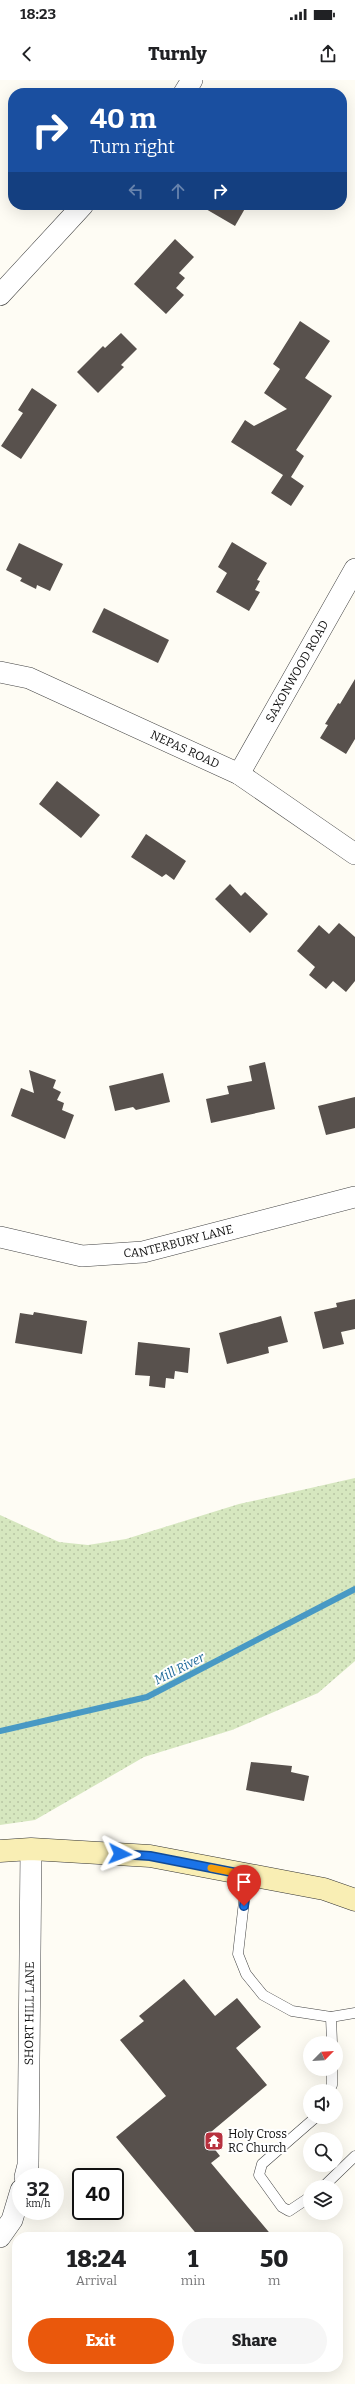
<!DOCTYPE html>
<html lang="en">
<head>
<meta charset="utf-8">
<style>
	:root { --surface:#fff; --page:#f6f6f6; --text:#202124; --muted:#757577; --accent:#ea580c }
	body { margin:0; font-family:Bitter,serif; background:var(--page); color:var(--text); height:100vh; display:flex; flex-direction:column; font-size:15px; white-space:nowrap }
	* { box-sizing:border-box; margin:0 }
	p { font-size:13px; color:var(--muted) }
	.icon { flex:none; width:22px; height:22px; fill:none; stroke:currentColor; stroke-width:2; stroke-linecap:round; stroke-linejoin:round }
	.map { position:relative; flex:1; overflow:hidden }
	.details { position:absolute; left:12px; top:2152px; width:331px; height:140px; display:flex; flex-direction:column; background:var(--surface); border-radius:16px; box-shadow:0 4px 16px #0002 }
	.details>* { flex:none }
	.banner { position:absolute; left:8px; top:8px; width:339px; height:122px; border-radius:16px; box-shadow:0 4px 16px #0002; background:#1a4fa0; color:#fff; overflow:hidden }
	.needle { width:26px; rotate:66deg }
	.fabs { position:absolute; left:303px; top:1956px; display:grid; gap:8px }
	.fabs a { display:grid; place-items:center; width:40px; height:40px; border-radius:50%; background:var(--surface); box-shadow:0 4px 16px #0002; font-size:20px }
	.speed { position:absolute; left:12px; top:2088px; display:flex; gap:8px; font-size:20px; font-weight:700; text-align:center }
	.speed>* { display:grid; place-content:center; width:52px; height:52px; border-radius:50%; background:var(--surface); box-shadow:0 4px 16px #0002; line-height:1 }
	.speed small { font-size:10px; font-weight:400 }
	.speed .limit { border:2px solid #111; border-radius:6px; background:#fff; color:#111 }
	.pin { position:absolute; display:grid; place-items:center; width:34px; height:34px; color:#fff; margin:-41px -17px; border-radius:50% 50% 50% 0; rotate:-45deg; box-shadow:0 0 4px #0007 }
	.pin .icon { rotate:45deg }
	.me { position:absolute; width:44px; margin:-22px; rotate:93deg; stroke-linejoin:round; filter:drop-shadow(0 0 3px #0008) }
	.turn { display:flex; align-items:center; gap:14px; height:84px; padding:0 16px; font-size:18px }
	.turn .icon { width:52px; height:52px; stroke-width:2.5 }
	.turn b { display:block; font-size:28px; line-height:34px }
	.lanes { display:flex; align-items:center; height:38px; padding:0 16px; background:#0003; justify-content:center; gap:20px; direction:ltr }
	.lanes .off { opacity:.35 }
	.eta { display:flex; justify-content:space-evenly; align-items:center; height:68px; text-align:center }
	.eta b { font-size:24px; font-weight:800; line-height:28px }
	.primary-button { display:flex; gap:8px; margin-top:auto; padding:8px 16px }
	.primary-button a { flex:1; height:46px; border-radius:24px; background:var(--accent); color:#fff; font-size:16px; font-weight:800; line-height:46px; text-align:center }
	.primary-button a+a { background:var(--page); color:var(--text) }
	.status { display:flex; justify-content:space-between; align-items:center; height:28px; padding:0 20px; background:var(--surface); direction:ltr }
	.status svg { height:11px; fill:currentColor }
	header { display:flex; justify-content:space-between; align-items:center; height:52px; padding:0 16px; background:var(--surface); font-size:18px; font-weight:800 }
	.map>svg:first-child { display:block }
	.grass { fill:url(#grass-dots) }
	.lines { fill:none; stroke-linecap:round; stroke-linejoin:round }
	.stream { stroke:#4899c4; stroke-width:6 }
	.building { fill:#58514d }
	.lane-casing { stroke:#434343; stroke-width:11 }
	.street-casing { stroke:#434343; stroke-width:22 }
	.secondary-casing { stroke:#323232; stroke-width:23 }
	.lane { stroke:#fff; stroke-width:10 }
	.street { stroke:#fff; stroke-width:21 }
	.secondary { stroke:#f9eeb4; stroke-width:22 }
	.route-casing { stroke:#114b97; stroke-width:10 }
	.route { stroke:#1a73e8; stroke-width:7 }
	.slow { stroke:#f59e0b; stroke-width:7 }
	.labels { text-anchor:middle; stroke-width:4; stroke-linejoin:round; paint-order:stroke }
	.street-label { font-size:12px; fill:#101010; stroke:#fff }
	.poi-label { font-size:12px; fill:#101010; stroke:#fff; text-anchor:start }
	.water-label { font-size:13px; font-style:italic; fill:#216b9a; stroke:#fff }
</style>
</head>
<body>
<div class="status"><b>18:23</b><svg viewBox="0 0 49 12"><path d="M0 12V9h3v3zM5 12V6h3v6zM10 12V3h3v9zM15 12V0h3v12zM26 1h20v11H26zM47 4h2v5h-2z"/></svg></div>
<header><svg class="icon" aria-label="back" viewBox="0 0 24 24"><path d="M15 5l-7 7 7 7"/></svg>Turnly<svg class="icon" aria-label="share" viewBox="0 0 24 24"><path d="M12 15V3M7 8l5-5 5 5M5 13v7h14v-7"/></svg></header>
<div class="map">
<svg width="355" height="2304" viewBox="0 0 355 2304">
	<defs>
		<pattern id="grass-dots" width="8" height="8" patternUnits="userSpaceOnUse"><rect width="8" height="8" fill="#d6e7bf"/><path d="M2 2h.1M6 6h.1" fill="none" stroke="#b7c5a3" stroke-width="1.8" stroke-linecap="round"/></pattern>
	</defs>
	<rect width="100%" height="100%" fill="#fefcf4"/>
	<!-- grass -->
	<path class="grass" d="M 355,1398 L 355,1581 L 318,1613 L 232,1650 L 144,1677 L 35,1740 L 0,1745 L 0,1435 L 59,1462 L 88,1465 L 126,1459 L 239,1424 Z"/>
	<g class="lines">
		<!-- stream -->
		<path class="stream" d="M 0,1651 L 147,1617 L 355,1509"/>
	</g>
	<!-- building -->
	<g class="building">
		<path d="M 199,125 L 247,125 L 235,146 Z"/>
		<path d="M 175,159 L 194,177 L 179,193 L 185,198 L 176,208 L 184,215 L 166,234 L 134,204 Z"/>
		<path d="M 300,241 L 330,261 L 305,298 L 332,316 L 296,370 L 304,376 L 291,397 L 304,406 L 291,426 L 271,413 L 283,395 L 231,362 L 245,340 L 254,346 L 287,329 L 264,313 L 280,289 L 273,284 Z"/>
		<path d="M 121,253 L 137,269 L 121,285 L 124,287 L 98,313 L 77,292 L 103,266 L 105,268 Z"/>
		<path d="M 32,308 L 57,325 L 21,379 L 1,366 L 23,333 L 18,330 Z"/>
		<path d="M 232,462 L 267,483 L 257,500 L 260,501 L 255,510 L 260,512 L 249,531 L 216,512 L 227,493 L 218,487 Z"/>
		<path d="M 19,463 L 63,484 L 50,511 L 37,505 L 36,509 L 20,501 L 22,498 L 6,490 Z"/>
		<path d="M 104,528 L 169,560 L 158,583 L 92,552 Z"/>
		<path d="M 355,599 L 355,659 L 346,674 L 320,658 L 328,645 L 325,644 L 338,623 L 340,624 Z"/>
		<path d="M 57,701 L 100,735 L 81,758 L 39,724 Z"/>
		<path d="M 146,754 L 186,781 L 174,800 L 166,794 L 162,797 L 131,777 Z"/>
		<path d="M 230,804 L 241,816 L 245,812 L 268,834 L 250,853 L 215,819 Z"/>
		<path d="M 339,843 L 355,857 L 355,901 L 346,912 L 333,901 L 326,909 L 309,895 L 315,887 L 297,871 L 319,845 L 329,854 Z"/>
		<path d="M 265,982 L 275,1029 L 211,1043 L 206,1019 L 229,1014 L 227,1006 L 252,1001 L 249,986 Z"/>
		<path d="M 29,990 L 56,1000 L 53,1008 L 61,1012 L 57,1020 L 64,1023 L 62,1030 L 74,1035 L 65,1059 L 11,1036 L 21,1008 L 34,1013 Z"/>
		<path d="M 163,993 L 170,1022 L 136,1030 L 133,1027 L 115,1031 L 109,1006 Z"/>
		<path d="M 355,1017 L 355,1048 L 326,1055 L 318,1026 Z"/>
		<path d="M 355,1219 L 355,1249 L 341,1252 L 344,1264 L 323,1269 L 314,1232 L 337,1227 L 336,1223 Z"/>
		<path d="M 34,1232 L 87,1241 L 82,1274 L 15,1263 L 20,1233 L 33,1235 Z"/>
		<path d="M 281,1236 L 288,1262 L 268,1267 L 269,1273 L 227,1284 L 219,1253 Z"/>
		<path d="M 138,1262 L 190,1268 L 188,1293 L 175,1291 L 174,1299 L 166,1298 L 165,1308 L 149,1306 L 150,1296 L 135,1295 Z"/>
		<path d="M 251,1682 L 292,1686 L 291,1692 L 309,1696 L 304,1721 L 246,1710 Z"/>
		<path d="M 184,1899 L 215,1936 L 237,1918 L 261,1947 L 236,1968 L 267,2005 L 205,2057 L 220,2076 L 211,2083 L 273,2157 L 199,2157 L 116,2057 L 166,2016 L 120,1960 L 144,1941 L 139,1936 Z"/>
	</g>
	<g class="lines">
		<defs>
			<g id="lane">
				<path d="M 247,1795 L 238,1874 L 246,1894 L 263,1915 L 292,1931 L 331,1937 L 355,1933"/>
				<path d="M 331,1937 L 332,1963"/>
				<path d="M 329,2011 L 332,2005 L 332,1989"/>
				<path d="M 323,2107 L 355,2076"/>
				<path d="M 310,2117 L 289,2131 L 282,2127 L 259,2095 L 262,2084 L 316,2037"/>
			</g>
			<g id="street">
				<path d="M 184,13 L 192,0"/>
				<path d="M 0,215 L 83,125"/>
				<path id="s1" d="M 0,592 L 29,598 L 239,694 L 355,774"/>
				<path id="s2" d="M 239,694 L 355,489"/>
				<path id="s3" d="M 0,1157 L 82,1176 L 143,1172 L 355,1117"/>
				<path id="s4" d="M 25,2097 L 28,2085 L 31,1769"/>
				<path d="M 0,2157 L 12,2140 L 21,2110"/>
			</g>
			<path id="secondary" d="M 0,1771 L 31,1769 L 150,1776 L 324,1809 L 355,1820"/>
		</defs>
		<!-- lane casing -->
		<use href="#lane" class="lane-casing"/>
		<!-- street casing -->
		<use href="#street" class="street-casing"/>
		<!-- secondary casing -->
		<use href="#secondary" class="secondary-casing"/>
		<!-- lane -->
		<use href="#lane" class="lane"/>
		<!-- street -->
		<use href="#street" class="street"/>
		<!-- secondary -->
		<use href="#secondary" class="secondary"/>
	</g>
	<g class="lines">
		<defs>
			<path id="route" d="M 120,1774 L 150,1776 L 247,1795 L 244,1826"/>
		</defs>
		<!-- route casing -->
		<use href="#route" class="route-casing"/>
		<!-- route -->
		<use href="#route" class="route"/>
		<!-- slow -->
		<path class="slow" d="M 211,1788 L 242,1794"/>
	</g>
	<!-- icons -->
	<defs>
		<symbol id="temple-square" viewBox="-11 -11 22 22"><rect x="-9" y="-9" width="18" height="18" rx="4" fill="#b7313e" stroke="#fff"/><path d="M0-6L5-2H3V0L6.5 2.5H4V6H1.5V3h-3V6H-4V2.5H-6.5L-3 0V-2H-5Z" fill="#fff"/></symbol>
	</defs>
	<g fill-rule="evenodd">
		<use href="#temple-square" x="203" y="2050" width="22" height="22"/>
	</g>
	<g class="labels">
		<!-- street labels -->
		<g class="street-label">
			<text dy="4" stroke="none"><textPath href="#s2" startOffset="118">SAXONWOOD ROAD</textPath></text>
			<text dy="4" stroke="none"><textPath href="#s1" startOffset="201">NEPAS ROAD</textPath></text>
			<text dy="4" stroke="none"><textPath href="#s3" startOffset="182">CANTERBURY LANE</textPath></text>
			<text dy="4" stroke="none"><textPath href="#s4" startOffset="164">SHORT HILL LANE</textPath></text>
		</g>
		<!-- poi labels -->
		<g class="poi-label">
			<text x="228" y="2058">Holy Cross<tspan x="228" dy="14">RC Church</tspan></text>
		</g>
		<!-- water labels -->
		<g class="water-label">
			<text transform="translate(179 1588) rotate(-27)" y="5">Mill River</text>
		</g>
	</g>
</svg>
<div class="fabs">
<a><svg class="needle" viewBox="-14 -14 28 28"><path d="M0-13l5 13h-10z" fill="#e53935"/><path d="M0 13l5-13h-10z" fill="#757577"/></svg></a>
<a><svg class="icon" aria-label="sound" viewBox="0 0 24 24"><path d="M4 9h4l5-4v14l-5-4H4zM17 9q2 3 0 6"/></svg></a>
<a><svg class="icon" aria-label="search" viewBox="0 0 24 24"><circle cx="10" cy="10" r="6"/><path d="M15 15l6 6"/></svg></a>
<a><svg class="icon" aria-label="layers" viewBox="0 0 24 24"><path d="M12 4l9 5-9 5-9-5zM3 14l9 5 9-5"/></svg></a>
</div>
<div class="speed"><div>32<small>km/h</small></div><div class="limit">40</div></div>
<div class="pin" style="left:244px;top:1826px;background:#d93025"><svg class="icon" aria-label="arrive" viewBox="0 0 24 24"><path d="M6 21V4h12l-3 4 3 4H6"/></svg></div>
<svg class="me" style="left:120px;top:1774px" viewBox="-20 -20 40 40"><path d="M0-17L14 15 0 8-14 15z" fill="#1a73e8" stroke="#fff" stroke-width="4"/></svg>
<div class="banner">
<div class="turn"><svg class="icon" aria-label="right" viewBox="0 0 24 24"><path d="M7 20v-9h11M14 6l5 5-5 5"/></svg><div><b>40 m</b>Turn right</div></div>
<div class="lanes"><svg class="icon off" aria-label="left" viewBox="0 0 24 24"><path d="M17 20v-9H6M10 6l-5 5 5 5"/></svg><svg class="icon off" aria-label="ahead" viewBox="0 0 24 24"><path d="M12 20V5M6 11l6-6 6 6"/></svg><svg class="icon" aria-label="right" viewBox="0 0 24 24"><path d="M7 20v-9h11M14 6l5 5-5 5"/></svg></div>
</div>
<section class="details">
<div class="eta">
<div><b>18:24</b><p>Arrival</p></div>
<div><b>1</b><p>min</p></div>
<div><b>50</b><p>m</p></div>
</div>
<div class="primary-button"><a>Exit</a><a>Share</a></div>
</section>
</div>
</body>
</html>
